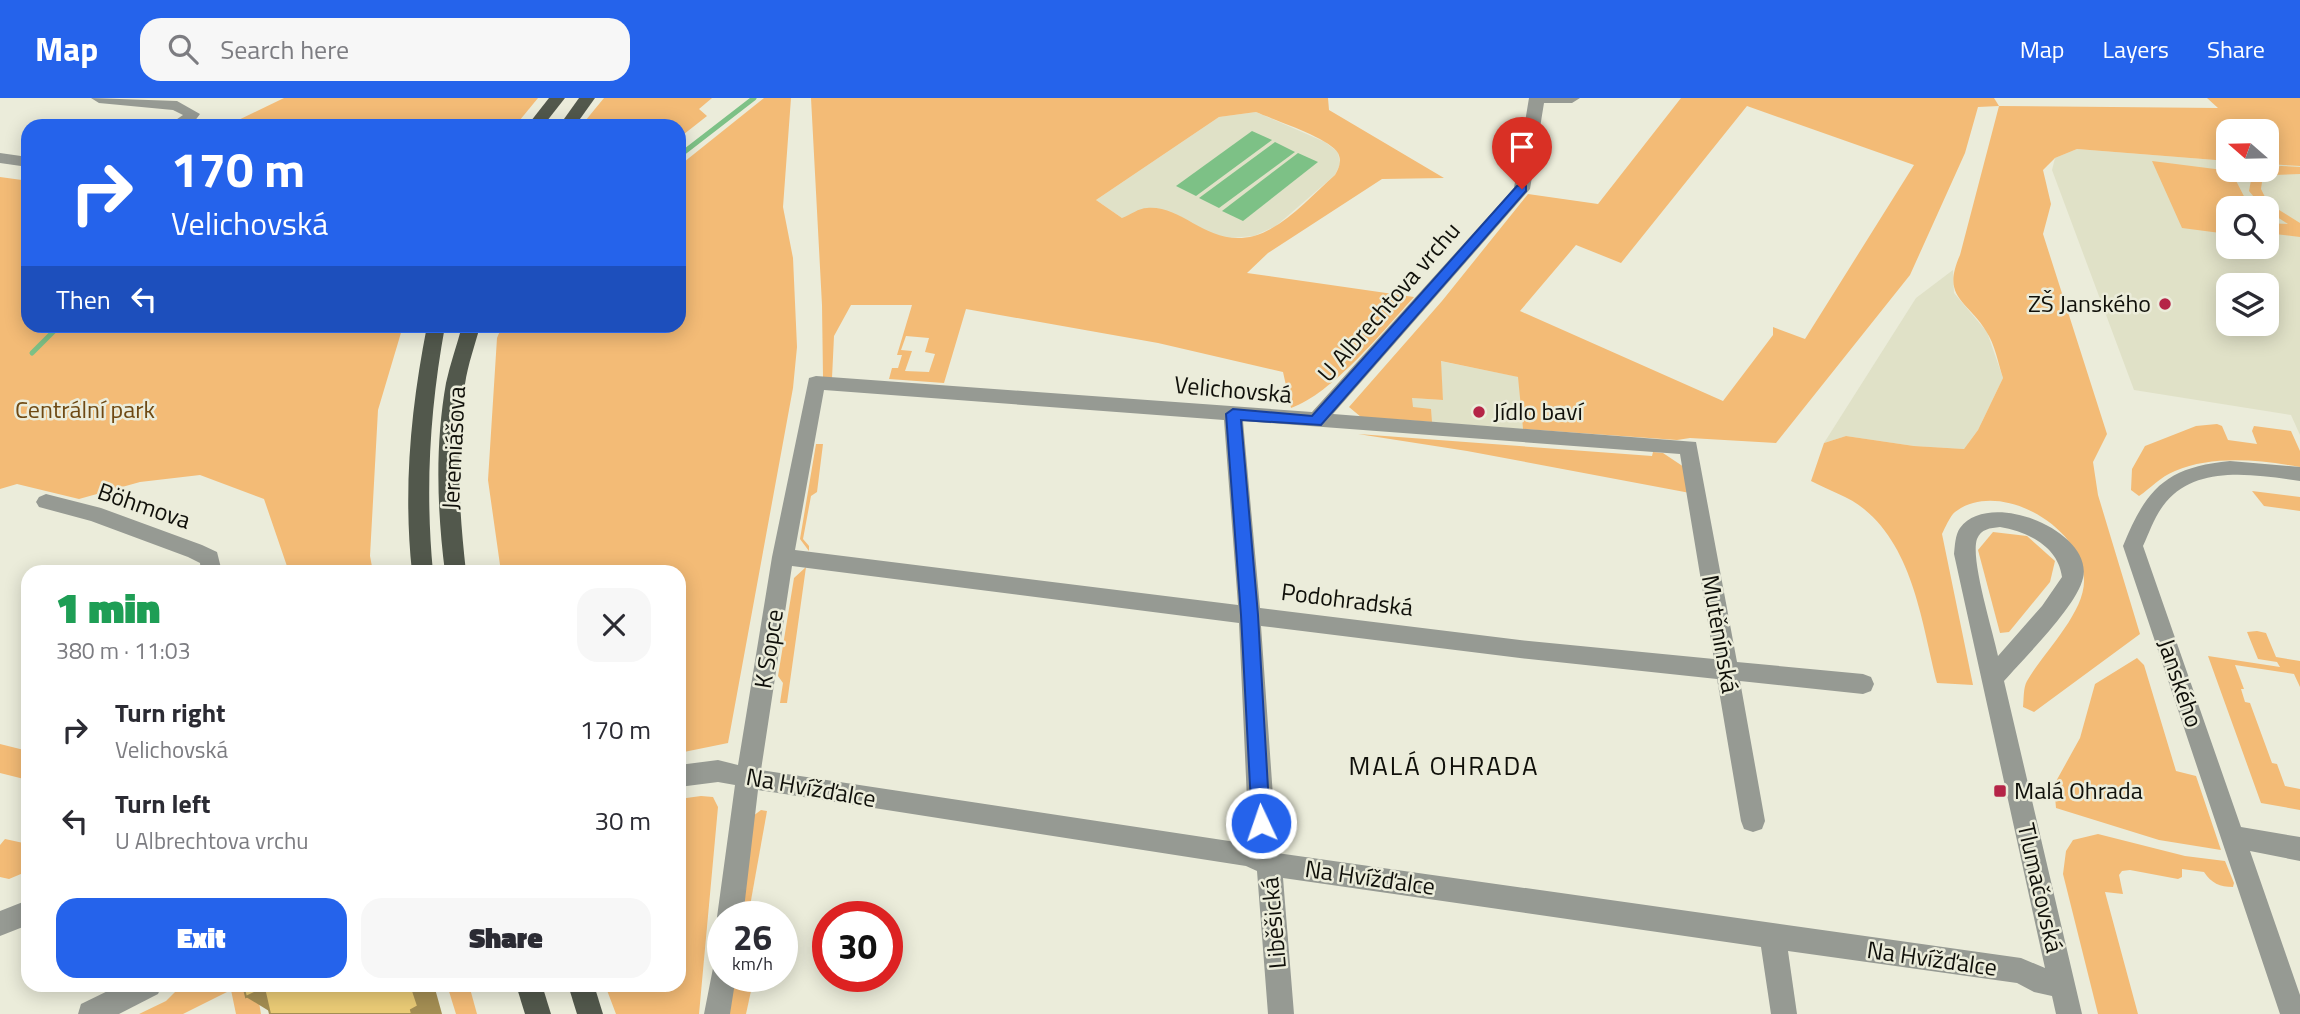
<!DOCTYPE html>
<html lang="en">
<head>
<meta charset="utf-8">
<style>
	:root { --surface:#fff; --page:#f7f7f7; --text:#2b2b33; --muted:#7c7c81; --accent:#2563eb }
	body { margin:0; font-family:"Titillium Web",sans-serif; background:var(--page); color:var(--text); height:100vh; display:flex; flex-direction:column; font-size:26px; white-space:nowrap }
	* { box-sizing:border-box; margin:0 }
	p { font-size:23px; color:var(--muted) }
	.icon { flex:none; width:38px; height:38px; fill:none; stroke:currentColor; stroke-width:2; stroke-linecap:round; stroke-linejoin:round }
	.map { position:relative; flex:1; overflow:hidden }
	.panel { position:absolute; left:21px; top:467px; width:665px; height:427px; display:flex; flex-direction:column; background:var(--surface); border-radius:21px; box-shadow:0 4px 18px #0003 }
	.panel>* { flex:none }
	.guide { position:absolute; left:21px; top:21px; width:665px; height:214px; border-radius:21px; box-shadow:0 4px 18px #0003; background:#2563eb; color:#fff; overflow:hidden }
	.needle { width:46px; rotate:290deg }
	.fabs { position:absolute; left:2216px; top:21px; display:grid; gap:14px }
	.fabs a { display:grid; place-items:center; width:63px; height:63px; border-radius:14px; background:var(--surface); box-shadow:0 4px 18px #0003; font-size:35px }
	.speed { position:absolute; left:707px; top:803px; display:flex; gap:14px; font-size:35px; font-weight:700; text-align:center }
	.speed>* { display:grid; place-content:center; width:91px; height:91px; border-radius:50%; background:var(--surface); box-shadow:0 4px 18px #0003; line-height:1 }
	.speed small { font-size:18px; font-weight:400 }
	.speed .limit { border:10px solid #d22; background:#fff; color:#111 }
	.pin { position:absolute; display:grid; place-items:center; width:60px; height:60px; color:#fff; margin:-72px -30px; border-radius:50% 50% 50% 0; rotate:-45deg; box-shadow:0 0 7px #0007 }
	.pin .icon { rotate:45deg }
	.me { position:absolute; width:77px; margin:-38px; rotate:357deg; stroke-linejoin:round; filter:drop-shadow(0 0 5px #0008) }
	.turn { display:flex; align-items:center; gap:24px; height:147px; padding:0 35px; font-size:32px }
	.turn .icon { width:91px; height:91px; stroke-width:2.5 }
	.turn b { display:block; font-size:49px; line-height:60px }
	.then { display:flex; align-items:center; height:66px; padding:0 35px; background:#0003; gap:14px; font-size:26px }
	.round { display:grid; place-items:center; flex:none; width:74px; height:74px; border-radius:21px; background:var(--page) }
	.overview { display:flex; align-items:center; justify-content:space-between; height:119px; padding:0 35px }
	h1 { font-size:42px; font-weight:800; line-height:52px; color:#1e9e55 }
	.action { display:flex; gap:14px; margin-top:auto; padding:14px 35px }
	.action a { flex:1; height:80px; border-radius:21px; background:var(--accent); color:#fff; font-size:28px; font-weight:800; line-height:80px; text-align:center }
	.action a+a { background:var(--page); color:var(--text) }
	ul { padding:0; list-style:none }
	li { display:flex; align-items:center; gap:21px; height:91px; padding:0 35px }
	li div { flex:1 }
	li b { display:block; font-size:26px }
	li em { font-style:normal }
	header { display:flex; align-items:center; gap:42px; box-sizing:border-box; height:98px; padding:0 35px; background:var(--accent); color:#fff }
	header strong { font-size:33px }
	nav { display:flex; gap:38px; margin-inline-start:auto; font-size:24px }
	.search { width:490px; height:63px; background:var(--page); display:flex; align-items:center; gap:18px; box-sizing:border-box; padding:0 24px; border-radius:21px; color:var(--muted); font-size:26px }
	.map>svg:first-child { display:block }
	.built { fill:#e0e1c7; fill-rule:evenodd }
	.green { fill:#f3bb76; fill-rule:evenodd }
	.water { fill:#7dc186 }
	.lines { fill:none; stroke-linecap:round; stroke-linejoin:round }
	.stream { stroke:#7dc186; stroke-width:5 }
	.minor { fill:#969a93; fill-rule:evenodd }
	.major { fill:#52584c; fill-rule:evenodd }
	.shaded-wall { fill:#a48e53 }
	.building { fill:#eacb76; stroke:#a48e53; stroke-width:2 }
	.route { fill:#2563eb; stroke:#184099; stroke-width:2 }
	.poi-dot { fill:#b52447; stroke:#ebecda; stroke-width:2.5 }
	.labels { text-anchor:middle; stroke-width:5; stroke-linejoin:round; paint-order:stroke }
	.street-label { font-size:24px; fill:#10100a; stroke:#ebecda }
	.poi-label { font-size:24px; fill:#10100a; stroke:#ebecda; text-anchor:start }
	.park-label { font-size:24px; fill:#6e4913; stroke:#ebecda }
	.neighbourhood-label { font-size:26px; letter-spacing:2px; fill:#10100a; stroke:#ebecda }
</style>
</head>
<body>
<header>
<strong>Map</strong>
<div class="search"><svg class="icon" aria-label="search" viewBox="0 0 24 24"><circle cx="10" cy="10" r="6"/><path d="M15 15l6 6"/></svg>Search here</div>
<nav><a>Map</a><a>Layers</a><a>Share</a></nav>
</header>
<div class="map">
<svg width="2300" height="916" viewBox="0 0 2300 916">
	<rect width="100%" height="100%" fill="#ebecda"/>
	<!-- built -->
	<g class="built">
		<path d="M 1256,14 L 1325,44 L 1338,54 L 1340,66 L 1335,77 L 1276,128 L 1254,138 L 1229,140 L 1122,120 L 1096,102 L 1219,19 Z"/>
		<path d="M 2077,51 L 2228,63 L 2228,72 L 2266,72 L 2266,66 L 2300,68 L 2300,337 L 2291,317 L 2134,292 L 2052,72 L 2055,60 ZM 2228,110 L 2266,110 L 2266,149 L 2228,149 ZM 2228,187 L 2266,187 L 2266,226 L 2228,226 Z"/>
		<path d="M 1953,172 L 1954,195 L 1987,234 L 2003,280 L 1978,332 L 1964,351 L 1914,348 L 1846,338 L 1824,345 L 1916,200 Z"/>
		<path d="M 1440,263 L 1519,279 L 1523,331 L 1432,324 L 1412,309 L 1412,300 L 1443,302 Z"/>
	</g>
	<!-- green -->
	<g class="green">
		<path d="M 284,0 L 538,0 L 515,28 L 226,28 Z"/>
		<path d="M 604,0 L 712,0 L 699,11 L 707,18 L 679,40 L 679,28 L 581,28 Z"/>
		<path d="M 764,0 L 791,0 L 783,109 L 793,160 L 797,249 L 793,290 L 728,645 L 679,655 L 679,474 L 501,474 L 488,382 L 497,240 L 502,228 L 679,228 L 679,68 Z"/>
		<path d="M 811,0 L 1328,0 L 1329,12 L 1444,80 L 1382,81 L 1268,155 L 1247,175 L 1414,199 C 1384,232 1332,296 1291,310 L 1283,274 L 1158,245 L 966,211 L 944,285 L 889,281 L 892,270 L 898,270 L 902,257 L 897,257 L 912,207 L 851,207 L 834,238 L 832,280 L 823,279 L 822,207 ZM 1256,14 C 1274,22 1330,40 1338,55 C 1342,63 1339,70 1335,77 C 1311,98 1285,129 1254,138 C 1208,150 1184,107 1147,110 C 1139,110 1130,117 1122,120 L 1096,102 L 1219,19 ZM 906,238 L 929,240 L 925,254 L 935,256 L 929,274 L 905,273 L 912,253 L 901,252 Z"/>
		<path d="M 1681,0 L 1994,0 L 1999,8 L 2218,10 L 2207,0 L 2300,0 L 2300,68 L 2266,66 L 2266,33 L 2228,33 L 2228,63 L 2077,51 L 2055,60 L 2043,72 L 2051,106 L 2043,136 L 2107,336 L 2093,364 L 2098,397 L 2140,536 L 2034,614 L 2023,609 C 2024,601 2023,590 2027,583 C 2042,556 2085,515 2084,482 C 2083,429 1999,380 1955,414 C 1950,418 1945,430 1942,436 L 1973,587 L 1937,585 C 1922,526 1914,452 1864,411 C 1850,399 1828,392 1811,383 L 1824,345 L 1846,338 L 1914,348 L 1964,351 L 1978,332 L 2003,280 C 1998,265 1995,246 1986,233 C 1967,202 1941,200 1960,157 L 1999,8 L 1978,9 L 1965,55 L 1910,177 L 1776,345 L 1690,340 L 1677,342 L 1523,331 L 1518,279 L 1441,263 L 1443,302 L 1412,300 L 1413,309 L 1431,311 L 1432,324 L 1361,319 L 1349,309 L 1442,203 L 1528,96 L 1598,106 ZM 1747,8 L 1914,67 L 1805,241 L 1773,229 L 1773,237 L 1723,303 L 1520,213 L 1576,147 L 1621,165 Z"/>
		<path d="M 2152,63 L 2231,73 L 2250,110 L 2228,110 L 2228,136 L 2182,130 Z"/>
		<path d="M 2281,68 L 2300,69 L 2300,76 L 2274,77 L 2262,84 L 2261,91 L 2268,105 L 2300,125 L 2300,139 L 2266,135 L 2266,125 L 2288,126 L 2263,110 L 2249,93 L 2252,77 L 2259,72 Z"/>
		<path d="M 28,77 L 28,228 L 403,228 L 378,312 L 370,458 L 373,474 L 289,474 L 264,401 L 200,377 L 140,384 L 79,401 L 17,386 L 0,391 L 0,79 L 22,82 Z"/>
		<path d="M 2217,326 L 2222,328 L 2228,342 L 2257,346 L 2252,333 L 2254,328 L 2291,333 L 2300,353 L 2300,369 C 2260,362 2213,357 2175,373 C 2160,379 2151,390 2139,398 L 2131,392 L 2132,371 L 2145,348 L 2196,328 Z"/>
		<path d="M 1358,336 L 1652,358 L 1653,354 L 1663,355 L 1684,369 L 1690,395 L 1467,353 Z"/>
		<path d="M 816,346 L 823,346 L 817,394 L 811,398 L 803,441 L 809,448 L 809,453 L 800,441 Z"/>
		<path d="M 2252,393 L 2300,399 L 2300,413 L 2264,408 Z"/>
		<path d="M 1993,434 L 2027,438 L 2055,463 L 2050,484 L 2009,534 L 2000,535 L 1978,452 Z"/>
		<path d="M 806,469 L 787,605 L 780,605 L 783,585 L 778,578 L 794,480 Z"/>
		<path d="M 2257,533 L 2266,535 L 2276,559 L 2300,563 L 2300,589 L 2294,576 L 2235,567 L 2244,591 L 2241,591 L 2245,604 L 2250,605 L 2272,665 L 2277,666 L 2285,688 L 2300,691 L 2300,712 L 2261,705 L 2208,558 L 2280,569 L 2277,564 L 2258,561 L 2247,534 Z"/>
		<path d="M 2137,560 L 2144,567 L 2176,673 L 2196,678 L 2221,752 L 2159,742 L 2056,710 L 2054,687 L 2080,640 L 2095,586 Z"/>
		<path d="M 0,646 L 28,653 L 28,682 L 0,675 Z"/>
		<path d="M 701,698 L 713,699 L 718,709 L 699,916 L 616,916 L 605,887 L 679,887 L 679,701 Z"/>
		<path d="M 761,712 L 767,713 L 748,819 L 738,819 L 753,718 Z"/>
		<path d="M 2098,736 L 2185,758 L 2225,763 L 2234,785 L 2233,789 C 2220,789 2211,785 2204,774 L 2182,771 L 2182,779 L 2178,781 L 2130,772 L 2122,773 L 2119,777 L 2123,796 L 2105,794 L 2138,916 L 2098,916 L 2063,776 L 2066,753 L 2073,742 Z"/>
		<path d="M 5,741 L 28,746 L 28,773 L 9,781 L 0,779 L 0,747 Z"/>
		<path d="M 730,879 L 754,879 L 746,916 L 724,916 Z"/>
		<path d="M 182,887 L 256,887 L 261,916 L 236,916 L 231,892 L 183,916 L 139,916 L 166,903 Z"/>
		<path d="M 447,887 L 469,887 L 477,916 L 456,916 Z"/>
	</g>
	<!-- water -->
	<g class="water">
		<path d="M 1252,33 L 1272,42 L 1196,98 L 1176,88 Z"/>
		<path d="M 1275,44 L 1295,54 L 1219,110 L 1199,100 Z"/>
		<path d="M 1298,55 L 1318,64 L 1243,123 L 1222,113 Z"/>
	</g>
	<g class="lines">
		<!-- stream -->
		<g class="stream">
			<path d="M 679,58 L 754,0"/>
			<path d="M 32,255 L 59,228"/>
		</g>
		<!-- minor -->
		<g class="minor">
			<path d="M 91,0 L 177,3 L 200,16 L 191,28 L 167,28 L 183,17 L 173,12 L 99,5 Z"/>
			<path d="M 1529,0 L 1580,0 L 1572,5 L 1544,5 L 1530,91 L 1333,316 L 1696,344 L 1737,564 L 1863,576 L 1871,579 L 1874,586 L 1871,593 L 1863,596 L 1740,583 L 1765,723 L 1762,731 L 1753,734 L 1744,731 L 1741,723 L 1717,581 L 1529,561 L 1261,528 L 1277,755 L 2021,860 L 2045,870 L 1954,456 C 1955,448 1955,437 1960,430 C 1990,390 2094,434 2083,480 C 2077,508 2024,560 2004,583 L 2082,916 L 2056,916 L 2052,898 L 2034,894 L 2017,885 L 1788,853 L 1797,916 L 1771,916 L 1761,849 L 1283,780 L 1294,916 L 1268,916 L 1257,773 L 1246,768 L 758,692 L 743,819 L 723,819 L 721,828 L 717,819 L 735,687 L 718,684 L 679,689 L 679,667 L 718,662 L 738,667 L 772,459 L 809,280 L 816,278 L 1312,314 L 1514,90 ZM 824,292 L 1224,322 L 1238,507 L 795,452 ZM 1243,323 L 1680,356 L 1714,561 L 1529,543 L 1260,510 ZM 2000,429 C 2028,434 2058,448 2062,479 L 2042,508 L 1998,558 C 1993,533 1970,461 1977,441 C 1981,431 1990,430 2000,429 ZM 792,468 L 1239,525 L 1249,746 L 761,672 Z"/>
			<path d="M 0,55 L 28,59 L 28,69 L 0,65 Z"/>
			<path d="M 2230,363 L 2300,369 L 2300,383 C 2257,377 2198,366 2166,404 C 2155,417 2150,433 2143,448 L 2241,729 L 2300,739 L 2300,763 L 2250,753 L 2300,897 L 2300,916 L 2280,916 L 2123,448 C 2146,391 2166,369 2230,363 Z"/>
			<path d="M 46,396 L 101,410 L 202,447 L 217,454 L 222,474 L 201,474 L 200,465 L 188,459 L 91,423 L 39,409 L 36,404 L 39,399 Z"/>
			<path d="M 28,802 L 28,827 L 0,838 L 0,813 Z"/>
			<path d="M 723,861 L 723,878 L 736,878 L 730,916 L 704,916 L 714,865 Z"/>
			<path d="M 120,887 L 162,887 L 158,896 L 119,916 L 78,916 L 81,906 Z"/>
		</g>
		<!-- major -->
		<g class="major">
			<path d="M 549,0 L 565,0 L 543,28 L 527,28 Z"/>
			<path d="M 579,0 L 595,0 L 575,28 L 559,28 Z"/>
			<path d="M 427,228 L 445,228 C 430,310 425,391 433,474 L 412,474 C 403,391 411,309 427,228 Z"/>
			<path d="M 462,228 L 480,228 C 475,247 468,266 465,286 C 455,348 459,411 466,474 L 445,474 C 437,412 435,347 446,285 C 450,266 457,247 462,228 Z"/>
			<path d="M 516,887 L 542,887 L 551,916 L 525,916 Z"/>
			<path d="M 568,887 L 594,887 L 603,916 L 577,916 Z"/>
		</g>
	</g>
	<!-- shaded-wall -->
	<g class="shaded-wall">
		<path d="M 411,887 L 434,887 L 442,916 L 412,916 L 411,912 Z"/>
		<path d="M 264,890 L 274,916 L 246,899 Z"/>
	</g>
	<!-- building -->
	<path class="building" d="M 243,887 L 411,887 L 418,908 L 411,912 L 412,916 L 270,916 L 264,890 L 246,899 Z"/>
	<!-- route -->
	<path class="route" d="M 1522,87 L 1526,88 L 1526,93 L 1321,327 L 1241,322 L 1258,517 L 1270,725 L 1267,731 L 1261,733 L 1254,731 L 1252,725 L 1241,517 L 1226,316 L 1233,311 L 1312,318 L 1517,88 Z"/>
	<!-- markers -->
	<g class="poi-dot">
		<circle cx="2165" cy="206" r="7"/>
		<circle cx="1479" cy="314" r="7"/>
		<rect x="1993" y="686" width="14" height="14" rx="3.5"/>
	</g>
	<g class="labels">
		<!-- street labels -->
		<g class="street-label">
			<text transform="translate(1389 204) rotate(-49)" y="8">U Albrechtova vrchu</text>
			<text transform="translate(1233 292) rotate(5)" y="8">Velichovská</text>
			<text transform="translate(454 350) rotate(-87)" y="8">Jeremiášova</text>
			<text transform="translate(144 408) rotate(19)" y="8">Böhmova</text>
			<text transform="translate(1347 502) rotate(7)" y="8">Podohradská</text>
			<text transform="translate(1720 536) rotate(80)" y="8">Mutěnínská</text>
			<text transform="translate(769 551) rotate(-81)" y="8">K Sopce</text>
			<text transform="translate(2180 585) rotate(71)" y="8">Janského</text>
			<text transform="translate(811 690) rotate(10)" y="8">Na Hvížďalce</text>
			<text transform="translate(1370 780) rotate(8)" y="8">Na Hvížďalce</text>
			<text transform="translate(2040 790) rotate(77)" y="8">Tlumačovská</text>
			<text transform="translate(1274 825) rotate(-95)" y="8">Liběšická</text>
			<text transform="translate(1932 861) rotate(8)" y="8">Na Hvížďalce</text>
		</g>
		<!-- poi labels -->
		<g class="poi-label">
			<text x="2151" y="214" text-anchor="end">ZŠ Janského</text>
			<text x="1493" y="322">Jídlo baví</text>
			<text x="2014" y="701">Malá Ohrada</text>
		</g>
		<!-- park labels -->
		<g class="park-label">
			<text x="85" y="320">Centrální park</text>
		</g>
		<!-- neighbourhood labels -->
		<g class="neighbourhood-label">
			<text x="1444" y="677">MALÁ OHRADA</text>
		</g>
	</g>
</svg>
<div class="fabs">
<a><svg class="needle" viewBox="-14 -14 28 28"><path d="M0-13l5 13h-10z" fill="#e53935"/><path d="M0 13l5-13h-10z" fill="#7c7c81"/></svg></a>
<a><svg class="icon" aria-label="search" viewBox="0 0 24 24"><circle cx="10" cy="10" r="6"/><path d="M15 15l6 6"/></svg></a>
<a><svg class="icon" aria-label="layers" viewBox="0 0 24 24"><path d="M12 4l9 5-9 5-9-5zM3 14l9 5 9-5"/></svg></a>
</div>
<div class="speed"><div>26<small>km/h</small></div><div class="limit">30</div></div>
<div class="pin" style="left:1522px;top:91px;background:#d93025"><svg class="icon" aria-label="arrive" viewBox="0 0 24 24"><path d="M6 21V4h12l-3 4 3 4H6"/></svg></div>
<svg class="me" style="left:1261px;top:725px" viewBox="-20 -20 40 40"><circle r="17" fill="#2563eb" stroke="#fff" stroke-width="3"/><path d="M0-11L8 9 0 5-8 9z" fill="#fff"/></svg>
<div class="guide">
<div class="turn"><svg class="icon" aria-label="right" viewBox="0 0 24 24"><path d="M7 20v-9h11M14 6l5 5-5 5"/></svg><div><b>170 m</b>Velichovská</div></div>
<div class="then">Then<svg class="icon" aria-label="left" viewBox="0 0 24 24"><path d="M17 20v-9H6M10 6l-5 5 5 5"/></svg></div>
</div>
<section class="panel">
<div class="overview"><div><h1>1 min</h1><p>380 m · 11:03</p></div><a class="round"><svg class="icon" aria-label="close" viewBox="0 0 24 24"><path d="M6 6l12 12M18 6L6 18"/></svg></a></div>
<ul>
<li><svg class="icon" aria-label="right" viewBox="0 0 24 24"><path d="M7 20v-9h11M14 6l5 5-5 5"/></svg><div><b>Turn right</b><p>Velichovská</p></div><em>170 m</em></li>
<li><svg class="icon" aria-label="left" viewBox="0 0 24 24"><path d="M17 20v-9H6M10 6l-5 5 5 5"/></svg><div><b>Turn left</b><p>U Albrechtova vrchu</p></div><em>30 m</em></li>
</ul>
<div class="action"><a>Exit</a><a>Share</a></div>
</section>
</div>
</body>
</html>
